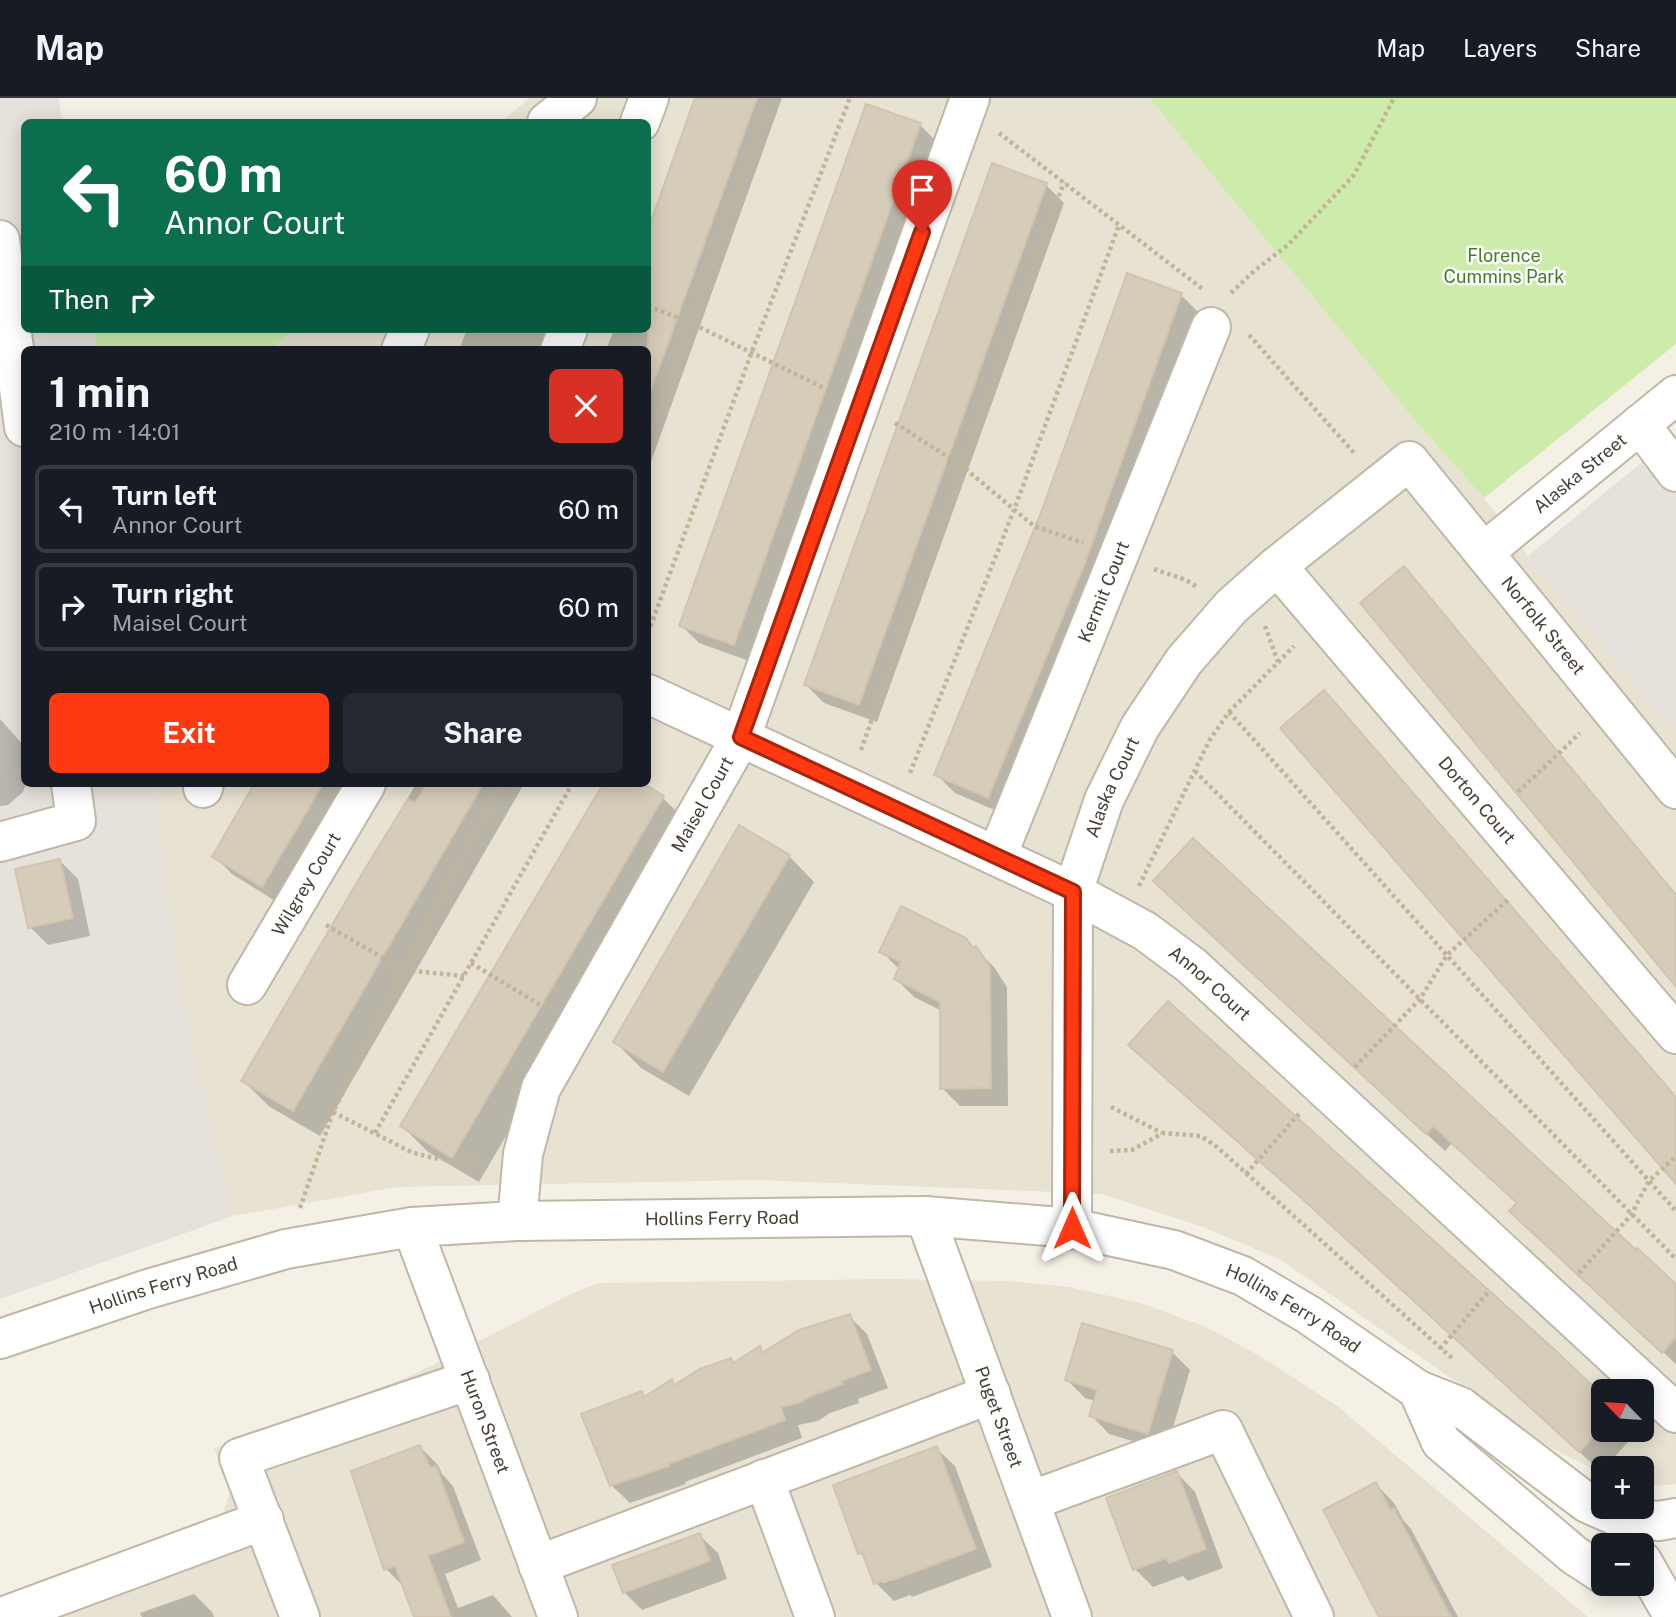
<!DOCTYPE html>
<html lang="en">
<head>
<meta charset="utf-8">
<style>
	:root { --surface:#171b24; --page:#242831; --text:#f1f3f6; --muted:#9ea1a6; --line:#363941; --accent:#ff3911 }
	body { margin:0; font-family:"Public Sans",sans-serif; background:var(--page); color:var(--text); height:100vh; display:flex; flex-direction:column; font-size:26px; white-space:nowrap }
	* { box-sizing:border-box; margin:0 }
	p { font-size:23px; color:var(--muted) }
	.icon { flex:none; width:38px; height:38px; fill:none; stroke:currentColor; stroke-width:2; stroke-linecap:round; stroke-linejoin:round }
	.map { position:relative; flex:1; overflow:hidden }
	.details { position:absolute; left:21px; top:248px; width:630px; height:441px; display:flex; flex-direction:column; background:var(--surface); border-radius:10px; box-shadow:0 4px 18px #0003 }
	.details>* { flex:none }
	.guide { position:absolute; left:21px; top:21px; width:630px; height:214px; border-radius:10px; box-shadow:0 4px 18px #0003; background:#0b6e4f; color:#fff; overflow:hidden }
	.needle { width:46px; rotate:295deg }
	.tools { position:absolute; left:1591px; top:1281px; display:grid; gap:14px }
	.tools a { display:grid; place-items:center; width:63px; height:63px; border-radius:10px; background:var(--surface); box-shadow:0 4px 18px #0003; font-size:35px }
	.pin { position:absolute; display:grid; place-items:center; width:60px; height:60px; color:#fff; margin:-72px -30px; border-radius:50% 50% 50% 0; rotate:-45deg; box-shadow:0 0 7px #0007 }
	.pin .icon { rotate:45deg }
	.me { position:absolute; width:77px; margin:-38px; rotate:0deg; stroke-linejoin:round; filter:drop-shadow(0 0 5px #0008) }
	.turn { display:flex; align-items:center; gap:24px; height:147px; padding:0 28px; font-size:32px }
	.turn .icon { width:91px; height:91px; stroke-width:2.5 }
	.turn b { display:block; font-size:49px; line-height:60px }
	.then { display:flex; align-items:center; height:66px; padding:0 28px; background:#0003; gap:14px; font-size:26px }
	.round { display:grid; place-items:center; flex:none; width:74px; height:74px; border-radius:10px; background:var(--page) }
	.overview { display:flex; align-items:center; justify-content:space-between; height:119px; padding:0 28px }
	h1 { font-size:42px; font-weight:700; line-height:52px }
	.action { display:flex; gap:14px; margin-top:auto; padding:14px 28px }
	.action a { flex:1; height:80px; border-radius:10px; background:var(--accent); color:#fff; font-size:28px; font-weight:700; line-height:80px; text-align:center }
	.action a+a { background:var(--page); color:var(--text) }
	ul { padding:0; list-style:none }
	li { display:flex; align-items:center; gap:21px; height:88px; margin:0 14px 10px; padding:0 14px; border:4px solid var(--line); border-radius:10px }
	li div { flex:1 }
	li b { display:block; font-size:26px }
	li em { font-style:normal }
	header { display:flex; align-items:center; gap:42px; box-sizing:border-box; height:98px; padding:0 35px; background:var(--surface); border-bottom:2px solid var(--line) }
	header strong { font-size:33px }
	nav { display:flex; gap:38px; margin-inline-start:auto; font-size:24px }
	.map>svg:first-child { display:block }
	.residential { fill:#e8e2d3; fill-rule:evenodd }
	.industrial { fill:#e6e1da }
	.green { fill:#cdebab }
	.shadow { fill:#0003; fill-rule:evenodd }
	.building { fill:#d6ccba; stroke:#d2c4ad; stroke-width:2 }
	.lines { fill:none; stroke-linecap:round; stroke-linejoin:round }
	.minor-casing { stroke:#c0b8a7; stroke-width:42 }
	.path { stroke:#c3b498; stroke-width:4.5; stroke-dasharray:3.5 3.5; stroke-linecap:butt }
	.minor { stroke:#fff; stroke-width:38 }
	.route-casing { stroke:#a6250b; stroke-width:18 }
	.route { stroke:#ff3911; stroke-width:12 }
	.labels { text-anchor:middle; stroke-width:5; stroke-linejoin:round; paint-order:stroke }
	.park-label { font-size:18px; fill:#447d24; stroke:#fff }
	.street-label { font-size:18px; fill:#474034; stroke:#fff }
</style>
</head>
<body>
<header>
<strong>Map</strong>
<nav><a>Map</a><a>Layers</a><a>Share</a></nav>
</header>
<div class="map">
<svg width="1676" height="1519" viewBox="0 0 1676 1519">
	<rect width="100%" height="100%" fill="#f4f0e6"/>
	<!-- residential -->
	<g class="residential">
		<path d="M 530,0 L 1149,0 L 1417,325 L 1484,400 L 1528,458 L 1676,637 L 1676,1386 L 1642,1389 L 1642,1370 L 1603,1370 L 1603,1376 L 1551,1350 L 1281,1162 L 1203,1129 L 1102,1096 L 758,1082 L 398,1089 L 233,1118 L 182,898 L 155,686 L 648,686 L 648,252 L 270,252 L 295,231 L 648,231 L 648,24 L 501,24 ZM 1603,1293 L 1642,1293 L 1642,1332 L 1603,1332 Z"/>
		<path d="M 888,1181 L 1008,1183 L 1069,1189 L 1140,1205 L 1204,1228 L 1260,1258 L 1337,1308 L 1588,1519 L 0,1519 L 221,1421 L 231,1392 L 214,1351 L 411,1278 L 575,1194 L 600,1185 Z"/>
	</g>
	<!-- industrial -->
	<g class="industrial">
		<path d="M 0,0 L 59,0 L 62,24 L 24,24 L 24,231 L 94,231 L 97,252 L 24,252 L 24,686 L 155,686 L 182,898 L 233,1118 L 0,1201 Z"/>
		<path d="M 1676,336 L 1676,637 L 1528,458 Z"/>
	</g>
	<!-- green -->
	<g class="green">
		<path d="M 1149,0 L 1676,0 L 1676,246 L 1484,400 L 1417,325 Z"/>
		<path d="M 94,231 L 295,231 L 270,252 L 97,252 Z"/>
	</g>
	<!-- shadow -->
	<g class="shadow">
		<path d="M 697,0 L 782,0 L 648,372 L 648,252 L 606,252 L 614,231 L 648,231 L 648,138 Z"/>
		<path d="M 920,27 L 938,45 L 752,564 L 699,545 L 681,527 Z"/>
		<path d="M 1046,87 L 1064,105 L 877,624 L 824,605 L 806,587 Z"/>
		<path d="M 1181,197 L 1199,215 L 1006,717 L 955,695 L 936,676 Z"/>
		<path d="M 467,231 L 551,231 L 544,252 L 459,252 Z"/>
		<path d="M 1404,470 L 1422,489 L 1676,796 L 1676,885 Z"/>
		<path d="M 1324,594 L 1342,612 L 1676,999 L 1676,1083 Z"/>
		<path d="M 0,621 L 24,648 L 26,686 L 23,694 L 8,707 L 0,708 Z"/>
		<path d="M 256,686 L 350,686 L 280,806 L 232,776 L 214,758 Z"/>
		<path d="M 416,686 L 524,686 L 320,1038 L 270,1009 L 243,983 Z"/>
		<path d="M 605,686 L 638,686 L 663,700 L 689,726 L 479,1084 L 428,1054 L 402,1028 Z"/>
		<path d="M 789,758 L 814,784 L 689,998 L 641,970 L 615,944 Z"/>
		<path d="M 60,763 L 78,781 L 90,838 L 48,847 L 30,829 Z"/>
		<path d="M 1174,801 L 1676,1189 L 1676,1266 L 1529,1131 L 1518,1106 L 1452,1045 L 1445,1053 Z"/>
		<path d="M 965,841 L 994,869 L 1007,889 L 1008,1008 L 960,1008 L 942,990 L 942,913 L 914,899 L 896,881 L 900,872 L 881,853 Z"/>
		<path d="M 1151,967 L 1603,1300 L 1603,1332 L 1635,1332 L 1637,1334 L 1601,1374 L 1358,1151 Z"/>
		<path d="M 849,1218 L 867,1236 L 888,1290 L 858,1301 L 859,1305 L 830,1315 L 818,1323 L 798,1327 L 802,1340 L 685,1384 L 686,1386 L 630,1405 L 611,1387 L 641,1295 L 646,1299 L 671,1283 L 676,1288 L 731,1262 L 735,1266 L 759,1251 L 764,1256 Z"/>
		<path d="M 1172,1254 L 1190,1272 L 1166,1353 L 1109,1336 L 1091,1317 L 1095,1303 L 1085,1300 L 1067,1282 Z"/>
		<path d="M 420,1349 L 438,1367 L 442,1376 L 453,1388 L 481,1462 L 445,1476 L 458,1510 L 493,1497 L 512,1519 L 415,1519 L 404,1489 L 386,1471 Z"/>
		<path d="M 937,1351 L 955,1368 L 992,1469 L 912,1499 L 910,1497 L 894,1503 L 876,1485 L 867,1462 L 860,1455 ZM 901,1478 L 883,1485 L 883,1481 Z"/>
		<path d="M 1177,1375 L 1195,1394 L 1223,1470 L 1188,1483 L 1183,1478 L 1153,1489 L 1135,1471 Z"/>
		<path d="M 1376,1386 L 1394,1405 L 1403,1422 L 1411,1431 L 1458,1519 L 1382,1519 Z"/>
		<path d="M 699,1437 L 718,1455 L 727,1481 L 642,1512 L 624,1494 Z"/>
		<path d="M 194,1496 L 212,1514 L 214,1519 L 142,1519 L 140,1515 Z"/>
	</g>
	<!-- building -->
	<g class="building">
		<path d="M 695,0 L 757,0 L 651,292 L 648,291 L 648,132 Z"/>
		<path d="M 866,6 L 921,25 L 734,547 L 679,528 Z"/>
		<path d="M 992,65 L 1047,85 L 859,607 L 804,587 Z"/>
		<path d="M 1127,175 L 1182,195 L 1085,465 L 988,700 L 934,677 L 1042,412 Z"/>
		<path d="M 1404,468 L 1676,797 L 1676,889 L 1360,505 Z"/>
		<path d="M 1324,592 L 1676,999 L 1676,1086 L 1280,630 Z"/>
		<path d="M 254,686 L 323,686 L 262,789 L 212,759 Z"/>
		<path d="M 426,686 L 483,686 L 293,1013 L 241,983 L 363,774 L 408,701 L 415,705 Z"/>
		<path d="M 603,686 L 644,686 L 664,698 L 452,1060 L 400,1028 Z"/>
		<path d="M 739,727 L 790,757 L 663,974 L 613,944 Z"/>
		<path d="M 1193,740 L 1636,1152 L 1637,1150 L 1676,1186 L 1676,1239 L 1662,1255 L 1509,1113 L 1517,1105 L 1433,1028 L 1426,1036 L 1153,783 Z"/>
		<path d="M 60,761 L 73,820 L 28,830 L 15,771 Z"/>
		<path d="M 901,808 L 966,840 L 973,850 L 976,848 L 990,869 L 991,990 L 940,991 L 940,904 L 894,881 L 901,864 L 879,854 Z"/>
		<path d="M 1168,903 L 1556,1253 L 1603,1298 L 1603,1328 L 1579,1354 L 1298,1097 L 1128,947 Z"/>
		<path d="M 850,1216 L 871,1272 L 841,1283 L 843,1286 L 811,1298 L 799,1305 L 781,1309 L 785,1322 L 668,1366 L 669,1368 L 610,1388 L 581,1316 L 642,1293 L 644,1299 L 672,1281 L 674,1287 L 700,1271 L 731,1260 L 733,1265 L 760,1248 L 762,1255 L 799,1232 Z"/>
		<path d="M 1082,1225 L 1173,1252 L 1148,1336 L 1089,1318 L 1097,1292 L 1065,1282 Z"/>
		<path d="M 420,1347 L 430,1370 L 436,1368 L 464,1444 L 428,1458 L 451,1519 L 414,1519 L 395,1468 L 384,1472 L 351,1373 Z"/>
		<path d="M 937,1348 L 976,1451 L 893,1482 L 892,1480 L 874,1486 L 862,1454 L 858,1456 L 833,1387 Z"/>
		<path d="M 1177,1373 L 1206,1451 L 1169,1465 L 1166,1460 L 1133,1472 L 1106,1400 Z"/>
		<path d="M 1376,1384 L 1390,1412 L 1394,1410 L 1451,1519 L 1379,1519 L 1323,1412 Z"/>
		<path d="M 700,1435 L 710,1463 L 623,1495 L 612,1467 Z"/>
	</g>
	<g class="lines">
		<defs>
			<g id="minor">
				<path d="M 547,24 L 577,0"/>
				<path d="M 640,24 L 649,0"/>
				<path d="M 0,142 L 24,329"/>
				<path d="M 401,252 L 410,231"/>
				<path d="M 560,252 L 568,231"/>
				<path d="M 1640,326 L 1676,374"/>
				<path id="s1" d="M 1484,454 L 1676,297"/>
				<path id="s2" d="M 1277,468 L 1676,936"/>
				<path id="s3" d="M 648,596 L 1073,794 L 1145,833 L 1192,868 L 1676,1315"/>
				<path d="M 203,690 L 204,686"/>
				<path d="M 0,744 L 76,723 L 71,686"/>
				<path id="s4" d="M 997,758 L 1211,229"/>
				<path id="s5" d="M 247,887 L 366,686"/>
				<path id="s6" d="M 925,1118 L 1072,1519"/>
				<path id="s7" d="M 517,1123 L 523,1056 L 541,990 L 741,639 L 970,0"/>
				<path id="s8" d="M 412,1129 L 558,1519"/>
				<path id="s9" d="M 1072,1130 L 1073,794 L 1104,702 L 1140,629 L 1184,563 L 1231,509 L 1277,468 L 1409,363 L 1676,691"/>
				<path id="s10" d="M 0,1241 L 148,1191 L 286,1151 L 412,1129 L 517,1123 L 925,1118 L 1072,1130 L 1174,1152 L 1243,1178 L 1309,1217 L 1418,1292 L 1461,1309 L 1587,1405 L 1614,1417 L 1628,1421 L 1659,1423 L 1676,1420"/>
				<path d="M 1418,1292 L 1441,1344 L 1574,1457 L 1603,1476"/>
				<path d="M 764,1381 L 815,1519"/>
				<path d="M 1030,1403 L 1223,1332 L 1314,1519"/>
				<path d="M 1642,1463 L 1674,1519"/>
				<path d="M 538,1467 L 991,1296"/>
				<path d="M 2,1519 L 264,1422"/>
				<path d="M 300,1519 L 239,1360 L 470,1282"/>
			</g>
		</defs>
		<!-- minor casing -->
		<use href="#minor" class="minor-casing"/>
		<!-- path -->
		<g class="path">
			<path d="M 999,35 L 1204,192"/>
			<path d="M 1231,195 L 1254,173 L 1288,147 L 1354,77 L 1394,0"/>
			<path d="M 648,208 L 689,224 L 824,290"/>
			<path d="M 1249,237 L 1355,356"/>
			<path d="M 895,325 L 962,368 L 1034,428 L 1083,445"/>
			<path d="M 648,342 L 769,0"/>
			<path d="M 1154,471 L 1186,482 L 1197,489"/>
			<path d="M 1265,528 L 1278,564"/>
			<path d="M 648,535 L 751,256 L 850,0"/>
			<path d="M 1229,614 L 1676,1113"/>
			<path d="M 861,652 L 1064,84"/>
			<path d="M 1195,673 L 1676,1161"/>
			<path d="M 910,675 L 1014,412 L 1119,127"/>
			<path d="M 1518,694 L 1580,635"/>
			<path d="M 1139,788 L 1209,643 L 1229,614 L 1294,548"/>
			<path d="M 326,827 L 404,872 L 464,878"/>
			<path d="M 471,865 L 545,910"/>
			<path d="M 1355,969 L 1420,901 L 1447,857 L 1509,801"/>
			<path d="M 1111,1009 L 1162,1035"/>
			<path d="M 333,1014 L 411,1054 L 433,1060 L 483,1064"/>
			<path d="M 375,1035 L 572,686"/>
			<path d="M 1110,1053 L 1132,1052 L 1163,1035 L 1201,1038 L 1217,1049 L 1453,1261"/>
			<path d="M 1246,1076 L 1299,1016"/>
			<path d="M 300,1110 L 333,1014 L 441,799 L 502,686"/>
			<path d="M 1579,1175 L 1631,1117 L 1649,1083 L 1676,1058"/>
			<path d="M 1440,1251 L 1489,1193"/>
		</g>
		<!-- minor -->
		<use href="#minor" class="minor"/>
	</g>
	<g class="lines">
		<defs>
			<path id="route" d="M 922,134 L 741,639 L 1073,794 L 1072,1130"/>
		</defs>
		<!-- route casing -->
		<use href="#route" class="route-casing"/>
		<!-- route -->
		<use href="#route" class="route"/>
	</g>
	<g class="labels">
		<!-- park labels -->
		<g class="park-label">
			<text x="1504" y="164">Florence<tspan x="1504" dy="21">Cummins Park</tspan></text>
		</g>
		<!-- street labels -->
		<g class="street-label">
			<text dy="6" stroke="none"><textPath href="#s1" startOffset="124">Alaska Street</textPath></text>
			<text dy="6" stroke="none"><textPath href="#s4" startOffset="285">Kermit Court</textPath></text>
			<text dy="6" stroke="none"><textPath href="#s9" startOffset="1108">Norfolk Street</textPath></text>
			<text dy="6" stroke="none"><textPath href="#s9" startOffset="448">Alaska Court</textPath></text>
			<text dy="6" stroke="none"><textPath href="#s2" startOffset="308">Dorton Court</textPath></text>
			<text dy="6" stroke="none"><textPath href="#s7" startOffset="462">Maisel Court</textPath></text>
			<text dy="6" stroke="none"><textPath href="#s5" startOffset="117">Wilgrey Court</textPath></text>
			<text dy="6" stroke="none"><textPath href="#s3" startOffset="634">Annor Court</textPath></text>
			<text dy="6" stroke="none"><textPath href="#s10" startOffset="738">Hollins Ferry Road</textPath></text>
			<text dy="6" stroke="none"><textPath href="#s10" startOffset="172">Hollins Ferry Road</textPath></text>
			<text dy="6" stroke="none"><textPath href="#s10" startOffset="1326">Hollins Ferry Road</textPath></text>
			<text dy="6" stroke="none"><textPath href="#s6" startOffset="214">Puget Street</textPath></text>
			<text dy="6" stroke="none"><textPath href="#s8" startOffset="208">Huron Street</textPath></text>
		</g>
	</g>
</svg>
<div class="tools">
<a><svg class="needle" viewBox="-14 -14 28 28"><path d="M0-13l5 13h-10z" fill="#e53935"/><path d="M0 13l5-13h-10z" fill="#9ea1a6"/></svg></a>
<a>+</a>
<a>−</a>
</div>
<div class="pin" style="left:922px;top:134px;background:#d93025"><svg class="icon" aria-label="arrive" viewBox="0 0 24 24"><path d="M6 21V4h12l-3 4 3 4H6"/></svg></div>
<svg class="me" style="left:1072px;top:1130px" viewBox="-20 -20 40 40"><path d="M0-17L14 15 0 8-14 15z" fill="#ff3911" stroke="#fff" stroke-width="4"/></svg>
<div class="guide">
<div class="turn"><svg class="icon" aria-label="left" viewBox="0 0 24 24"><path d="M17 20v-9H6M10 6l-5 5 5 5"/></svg><div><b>60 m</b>Annor Court</div></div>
<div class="then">Then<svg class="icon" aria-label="right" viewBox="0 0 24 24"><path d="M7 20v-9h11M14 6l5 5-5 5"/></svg></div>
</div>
<section class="details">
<div class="overview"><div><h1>1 min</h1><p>210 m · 14:01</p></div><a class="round" style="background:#d93025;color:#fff"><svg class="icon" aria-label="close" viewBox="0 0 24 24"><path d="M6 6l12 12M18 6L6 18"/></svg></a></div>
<ul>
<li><svg class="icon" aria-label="left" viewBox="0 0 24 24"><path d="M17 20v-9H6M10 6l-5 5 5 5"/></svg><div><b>Turn left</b><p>Annor Court</p></div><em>60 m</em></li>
<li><svg class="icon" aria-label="right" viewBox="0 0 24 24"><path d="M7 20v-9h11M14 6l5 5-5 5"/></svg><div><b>Turn right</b><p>Maisel Court</p></div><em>60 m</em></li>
</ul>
<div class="action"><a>Exit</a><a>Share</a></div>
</section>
</div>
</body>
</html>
